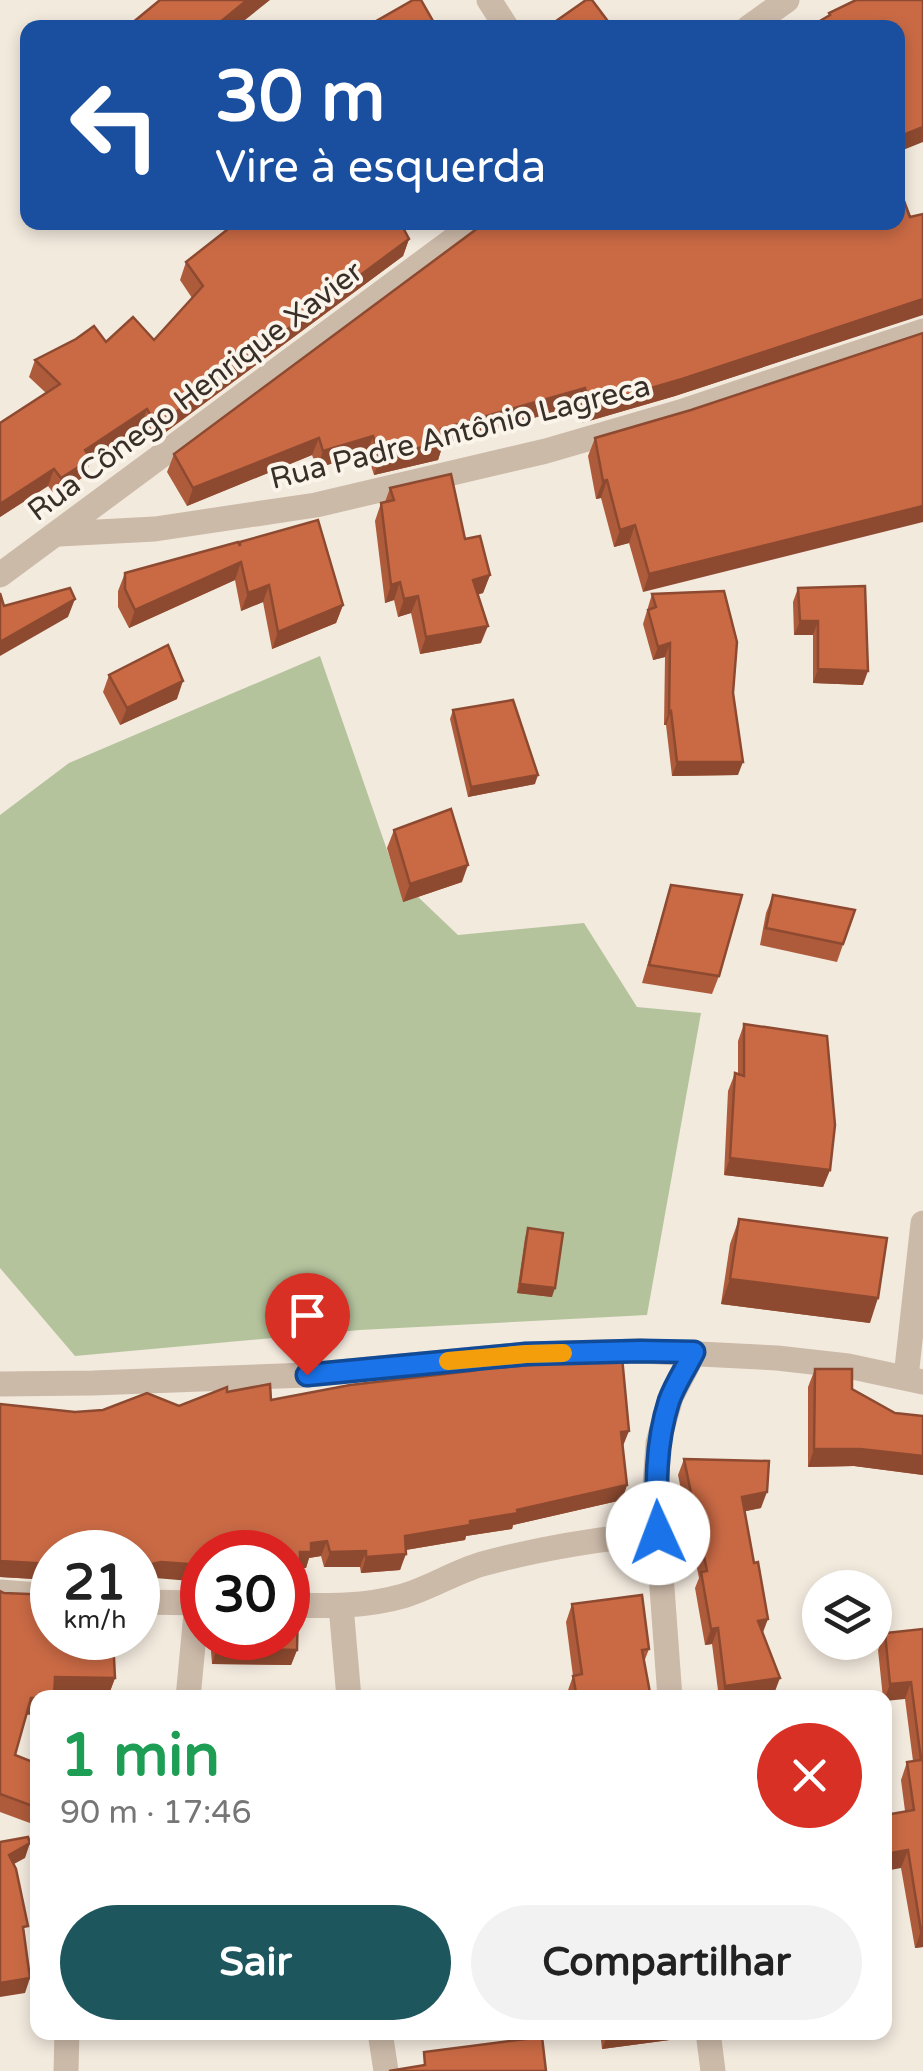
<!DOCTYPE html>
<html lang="pt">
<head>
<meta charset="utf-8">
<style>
	:root { --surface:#fff; --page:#f2f2f2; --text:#222; --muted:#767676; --accent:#1d565c }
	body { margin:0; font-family:"Varela Round",sans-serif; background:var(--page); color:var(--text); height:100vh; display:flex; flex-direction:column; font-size:38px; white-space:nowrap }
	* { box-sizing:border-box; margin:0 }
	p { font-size:32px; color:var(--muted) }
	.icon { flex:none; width:55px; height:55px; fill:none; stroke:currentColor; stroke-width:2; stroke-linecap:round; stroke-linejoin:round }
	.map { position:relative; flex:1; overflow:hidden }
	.panel { position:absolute; left:30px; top:1690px; width:862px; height:350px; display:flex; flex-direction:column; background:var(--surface); border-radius:20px; box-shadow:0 5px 15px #0003 }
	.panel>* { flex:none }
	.banner { position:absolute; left:20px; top:20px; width:885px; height:210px; border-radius:20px; box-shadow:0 5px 15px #0003; background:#1a4fa0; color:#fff; overflow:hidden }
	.buttons { position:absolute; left:802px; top:1570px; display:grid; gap:20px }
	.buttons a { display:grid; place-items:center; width:90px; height:90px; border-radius:50%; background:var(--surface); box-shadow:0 5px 15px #0003; font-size:50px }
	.speed { position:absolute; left:30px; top:1530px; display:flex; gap:20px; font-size:50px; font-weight:700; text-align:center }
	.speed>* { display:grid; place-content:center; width:130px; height:130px; border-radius:50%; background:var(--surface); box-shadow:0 5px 15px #0003; line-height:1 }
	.speed small { font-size:25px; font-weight:400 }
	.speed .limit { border:15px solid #d22; background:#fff; color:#111 }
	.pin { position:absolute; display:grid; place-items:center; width:85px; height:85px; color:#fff; margin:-102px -42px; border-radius:50% 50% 50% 0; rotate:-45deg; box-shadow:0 0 10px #0007 }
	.pin .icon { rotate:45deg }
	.me { position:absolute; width:110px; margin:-55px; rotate:358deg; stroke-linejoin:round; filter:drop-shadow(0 0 8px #0008) }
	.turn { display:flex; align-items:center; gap:35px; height:210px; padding:0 30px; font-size:45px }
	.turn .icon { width:130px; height:130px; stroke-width:2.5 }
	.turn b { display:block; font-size:70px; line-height:85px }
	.round { display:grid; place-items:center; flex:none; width:105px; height:105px; border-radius:52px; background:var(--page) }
	.head { display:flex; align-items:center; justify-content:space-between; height:170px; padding:0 30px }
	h1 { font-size:60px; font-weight:700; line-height:75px; color:#1e9e55 }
	.cta { display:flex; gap:20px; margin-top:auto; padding:20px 30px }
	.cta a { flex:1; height:115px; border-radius:60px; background:var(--accent); color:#fff; font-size:40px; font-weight:700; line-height:115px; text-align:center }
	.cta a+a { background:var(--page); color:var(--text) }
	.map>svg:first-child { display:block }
	.green { fill:#b5c39d }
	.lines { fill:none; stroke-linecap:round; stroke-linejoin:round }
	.street { stroke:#ccbaa9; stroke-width:25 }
	.wall { fill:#ae5b3b }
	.shaded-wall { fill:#8d4a30 }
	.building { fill:#ca6a45; stroke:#8d4a30; stroke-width:2.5 }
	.route-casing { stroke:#114b97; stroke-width:25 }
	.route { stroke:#1a73e8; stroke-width:18 }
	.slow { stroke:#f59e0b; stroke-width:18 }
	.labels { text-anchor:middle; stroke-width:8; stroke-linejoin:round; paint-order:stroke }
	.street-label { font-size:30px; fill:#392f29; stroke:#fbf4ea }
</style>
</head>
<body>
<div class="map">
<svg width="923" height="2071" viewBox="0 0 923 2071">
	<rect width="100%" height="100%" fill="#f3eade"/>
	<!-- green -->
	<path class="green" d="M 320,656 L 396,876 L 458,935 L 584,923 L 637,1007 L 701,1013 L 647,1315 L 360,1330 L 75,1356 L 0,1268 L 0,815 L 69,763 Z"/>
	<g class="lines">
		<!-- street -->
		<g class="street">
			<path d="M 489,0 L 507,28"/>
			<path d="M 748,28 L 787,0"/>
			<path d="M 59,534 L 155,529 L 316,505 L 546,451 L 680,412 L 923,331"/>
			<path d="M 0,575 L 477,222"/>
			<path d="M 906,1377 L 923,1223"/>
			<path d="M 0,1384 L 93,1383 L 307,1375 L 527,1354 L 640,1351 L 777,1358 L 848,1366 L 923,1382"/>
			<path d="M 0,1592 L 52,1596"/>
			<path d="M 138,1602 L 202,1603"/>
			<path d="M 288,1605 C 326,1606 365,1607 403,1596 C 430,1588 455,1572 482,1564 C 540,1548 598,1539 658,1533"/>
			<path d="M 341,1606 L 349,1698"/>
			<path d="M 188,1698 L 197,1603"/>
			<path d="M 670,1698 L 658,1533 L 655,1485 L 658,1443 L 671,1397 L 694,1353"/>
			<path d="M 380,2032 L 386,2071"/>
			<path d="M 708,2032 L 713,2071"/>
			<path d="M 66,2071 L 67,2032"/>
		</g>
	</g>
	<!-- wall -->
	<g class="wall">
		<path d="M 409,239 L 403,256 L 151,443 L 141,426 L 91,459 L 85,476 L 55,495 L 48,486 L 0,517 L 0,423 L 46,393 L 29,377 L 35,360 L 106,342 L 154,340 L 192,298 L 180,280 L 186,262 Z"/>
		<path d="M 918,316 L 675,396 L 582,423 L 579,405 L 443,444 L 438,460 L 374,475 L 367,453 L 317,468 L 312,455 L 187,506 L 167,472 L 174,454 Z"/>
		<path d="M 923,333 L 643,592 L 629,543 L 614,547 L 601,498 L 596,499 L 588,456 L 595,438 L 691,410 Z"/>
		<path d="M 390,488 L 465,539 L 490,575 L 483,593 L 478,594 L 481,643 L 420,654 L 411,613 L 398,617 L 394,600 L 385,603 L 375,521 L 381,503 L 385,502 Z"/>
		<path d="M 238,542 L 343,605 L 336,623 L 272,649 L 263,602 L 241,611 L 235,580 L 129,628 L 118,607 L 118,591 L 125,573 Z"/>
		<path d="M 798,588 L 863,685 L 813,683 L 813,635 L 794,635 L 793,602 Z"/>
		<path d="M 652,594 L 733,693 L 738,775 L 672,776 L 666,725 L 664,725 L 665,657 L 653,660 L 643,624 Z"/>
		<path d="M 109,675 L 177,699 L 120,725 L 103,692 Z"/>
		<path d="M 453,710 L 535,784 L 468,797 L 450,719 Z"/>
		<path d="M 394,830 L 462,882 L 403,902 L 387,848 Z"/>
		<path d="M 671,885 L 719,976 L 712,994 L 642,983 Z"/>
		<path d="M 773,895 L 855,910 L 837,962 L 760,945 L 766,913 Z"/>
		<path d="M 744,1024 L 830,1170 L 823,1187 L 724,1175 L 728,1091 L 735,1073 L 738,1074 L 738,1041 Z"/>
		<path d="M 739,1219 L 870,1323 L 721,1304 L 730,1244 Z"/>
		<path d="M 528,1228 L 552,1297 L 517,1293 L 525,1238 Z"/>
		<path d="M 498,1368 L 623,1446 L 627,1485 L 622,1500 L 513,1525 L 512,1529 L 466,1536 L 465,1540 L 406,1550 L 400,1570 L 361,1573 L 360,1567 L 324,1567 L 321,1556 L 309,1558 L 306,1568 L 300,1568 L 294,1589 L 202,1552 L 155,1578 L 138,1582 L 138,1552 L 52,1552 L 52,1580 L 0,1577 L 0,1404 L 75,1412 L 179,1406 L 227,1392 L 271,1400 Z"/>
		<path d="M 815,1369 L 895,1413 L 923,1416 L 923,1475 L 854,1466 L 808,1467 L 808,1387 Z"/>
		<path d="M 684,1459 L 761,1508 L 745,1511 L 763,1633 L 774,1694 L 750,1698 L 719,1698 L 712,1644 L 705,1645 L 695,1588 L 699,1578 L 678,1475 Z"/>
		<path d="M 0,1591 L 115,1678 L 109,1694 L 54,1693 L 38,1716 L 26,1714 L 15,1755 L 38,1764 L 38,1826 L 0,1812 Z"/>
		<path d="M 572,1604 L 649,1649 L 644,1662 L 651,1698 L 567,1698 L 567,1693 L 573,1676 L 566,1622 Z"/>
		<path d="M 923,1629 L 923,1947 L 915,1948 L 901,1868 L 905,1811 L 901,1780 L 907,1762 L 913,1761 L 905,1699 L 883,1698 L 878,1650 L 885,1633 Z"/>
		<path d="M 210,1638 L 288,1638 L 297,1650 L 291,1665 L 212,1664 Z"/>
		<path d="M 600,2032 L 694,2032 L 692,2037 L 602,2049 Z"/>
	</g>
	<!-- shaded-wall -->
	<g class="shaded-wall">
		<path d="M 247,0 L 270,0 L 235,28 L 213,28 Z"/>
		<path d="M 923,127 L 923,142 L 898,152 L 898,137 Z"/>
		<path d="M 409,239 L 403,256 L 151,443 L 157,426 Z"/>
		<path d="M 923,299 L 923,315 L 675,396 L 582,423 L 589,406 Z"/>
		<path d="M 585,388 L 579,405 L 443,444 L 438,460 L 374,475 L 380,457 L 441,429 Z"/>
		<path d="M 147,409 L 141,426 L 91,459 L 85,476 L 55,495 L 61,478 L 85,450 Z"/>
		<path d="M 373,436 L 367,453 L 317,468 L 323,451 Z"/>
		<path d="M 319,438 L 312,455 L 187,506 L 193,488 Z"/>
		<path d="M 54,469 L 48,486 L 0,517 L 0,504 Z"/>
		<path d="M 607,480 L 601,498 L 596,499 L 603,481 Z"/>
		<path d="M 923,506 L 923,522 L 643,592 L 649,574 Z"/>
		<path d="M 635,525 L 629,543 L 614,547 L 620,530 Z"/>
		<path d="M 241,562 L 235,580 L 129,628 L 135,610 Z"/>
		<path d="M 490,575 L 483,593 L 467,598 L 473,580 Z"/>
		<path d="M 400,582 L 394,600 L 385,603 L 391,585 Z"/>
		<path d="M 269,585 L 263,602 L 241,611 L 248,593 Z"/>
		<path d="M 418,596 L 411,613 L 398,617 L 404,599 Z"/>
		<path d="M 75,599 L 68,617 L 0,656 L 0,642 Z"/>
		<path d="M 343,605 L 336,623 L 272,649 L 278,632 Z"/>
		<path d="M 800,621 L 818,621 L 813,635 L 794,635 Z"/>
		<path d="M 488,626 L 481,643 L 420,654 L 426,637 Z"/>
		<path d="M 670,643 L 665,657 L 653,660 L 658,647 Z"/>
		<path d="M 818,669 L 868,671 L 863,685 L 813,683 Z"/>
		<path d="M 183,681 L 177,699 L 120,725 L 127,708 Z"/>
		<path d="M 671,711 L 666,725 L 664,725 L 669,712 Z"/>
		<path d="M 677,762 L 743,762 L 738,775 L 672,776 Z"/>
		<path d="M 538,775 L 535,784 L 468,797 L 471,787 Z"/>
		<path d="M 468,865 L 462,882 L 403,902 L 410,884 Z"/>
		<path d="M 730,1158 L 830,1170 L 823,1187 L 724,1175 Z"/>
		<path d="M 730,1279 L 878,1298 L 870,1323 L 721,1304 Z"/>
		<path d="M 520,1284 L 555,1288 L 552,1297 L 517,1293 Z"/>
		<path d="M 629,1431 L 623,1446 L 621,1432 Z"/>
		<path d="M 814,1449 L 860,1449 L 923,1456 L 923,1475 L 854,1466 L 808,1467 Z"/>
		<path d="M 627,1485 L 622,1500 L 513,1525 L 512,1529 L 466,1536 L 465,1540 L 399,1551 L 405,1536 Z"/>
		<path d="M 767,1492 L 761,1508 L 737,1513 L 742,1497 Z"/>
		<path d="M 327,1541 L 321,1556 L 309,1558 L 306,1568 L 295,1568 L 300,1552 L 311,1543 Z"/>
		<path d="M 366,1551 L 360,1567 L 324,1567 L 330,1552 Z"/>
		<path d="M 406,1554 L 400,1570 L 361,1573 L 366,1557 Z"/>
		<path d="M 0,1561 L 52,1564 L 52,1580 L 0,1577 Z"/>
		<path d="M 161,1562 L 202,1565 L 202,1582 L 155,1578 L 138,1582 L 138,1567 Z"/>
		<path d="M 300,1573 L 294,1589 L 288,1590 L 288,1575 Z"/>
		<path d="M 768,1619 L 762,1635 L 758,1621 Z"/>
		<path d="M 718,1628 L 712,1644 L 705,1645 L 711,1629 Z"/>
		<path d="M 217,1648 L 297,1650 L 291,1665 L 212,1664 Z"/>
		<path d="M 55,1677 L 115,1678 L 109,1694 L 50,1693 Z"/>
		<path d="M 780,1678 L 774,1694 L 750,1698 L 721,1698 L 725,1686 Z"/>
		<path d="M 911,1682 L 905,1699 L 885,1701 L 885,1698 L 890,1684 Z"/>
		<path d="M 31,1698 L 38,1699 L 38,1716 L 25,1714 Z"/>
		<path d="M 30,1843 L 25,1858 L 3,1870 L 9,1855 Z"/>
		<path d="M 908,1850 L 901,1868 L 885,1871 L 885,1854 Z"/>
		<path d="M 923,1930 L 923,1947 L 915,1948 L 921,1931 Z"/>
		<path d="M 30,1978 L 25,1993 L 0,1997 L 0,1983 Z"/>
		<path d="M 299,2032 L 318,2032 L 297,2038 Z"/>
		<path d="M 609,2032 L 694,2032 L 692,2037 L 602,2049 Z"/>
		<path d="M 748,2032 L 776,2032 L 746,2038 Z"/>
	</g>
	<!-- building -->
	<g class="building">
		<path d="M 160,0 L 247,0 L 213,28 L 126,28 Z"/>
		<path d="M 413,0 L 421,0 L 437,28 L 373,28 L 371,24 Z"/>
		<path d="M 586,0 L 592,0 L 613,28 L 561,28 L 556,21 Z"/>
		<path d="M 856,0 L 923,0 L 923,127 L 898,137 L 898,28 L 808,28 L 830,15 L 829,13 Z"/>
		<path d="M 898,185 L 910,217 L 923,214 L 923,299 L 682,379 L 589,406 L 585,388 L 441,429 L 444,442 L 380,457 L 373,436 L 323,451 L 319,438 L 193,488 L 174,454 L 486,222 L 898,222 Z"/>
		<path d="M 237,222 L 400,222 L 409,239 L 157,426 L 147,409 L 85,450 L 91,459 L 61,478 L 54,469 L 0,504 L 0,423 L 60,384 L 35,360 L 76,339 L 94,326 L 106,342 L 133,317 L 154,340 L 203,286 L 186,262 Z"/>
		<path d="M 923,333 L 923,506 L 649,574 L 635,525 L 620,530 L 607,480 L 603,481 L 595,438 L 691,410 Z"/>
		<path d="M 451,474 L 465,539 L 480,536 L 490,575 L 473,580 L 488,626 L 426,637 L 418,596 L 404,599 L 400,582 L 391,585 L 381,503 L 394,500 L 390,488 Z"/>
		<path d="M 318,520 L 343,605 L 278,632 L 269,585 L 248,593 L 241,562 L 135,610 L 125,589 L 125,573 L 238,542 L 240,546 L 240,542 Z"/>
		<path d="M 865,586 L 868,671 L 818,669 L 818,621 L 800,621 L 798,588 Z"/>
		<path d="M 70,588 L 75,599 L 0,642 L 0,593 L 4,606 Z"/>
		<path d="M 724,591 L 737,642 L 733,693 L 743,762 L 677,762 L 671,711 L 669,712 L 670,643 L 658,647 L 648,610 L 656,607 L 652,594 Z"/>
		<path d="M 168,645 L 183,681 L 127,708 L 109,675 Z"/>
		<path d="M 513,700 L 538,775 L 471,787 L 453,710 Z"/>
		<path d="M 451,809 L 468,865 L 410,884 L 394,830 Z"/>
		<path d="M 671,885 L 742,895 L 719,976 L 649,965 Z"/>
		<path d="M 773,895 L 855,910 L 843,944 L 766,928 Z"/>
		<path d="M 744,1024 L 827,1036 L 835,1125 L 830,1170 L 730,1158 L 735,1073 L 744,1076 Z"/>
		<path d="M 739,1219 L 887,1238 L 878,1298 L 730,1279 Z"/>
		<path d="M 528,1228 L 563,1233 L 555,1288 L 520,1284 Z"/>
		<path d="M 622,1357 L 629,1431 L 621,1432 L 627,1485 L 517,1510 L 518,1513 L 470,1521 L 470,1525 L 405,1536 L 406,1554 L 366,1557 L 366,1551 L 330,1552 L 327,1541 L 311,1543 L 311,1552 L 300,1552 L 300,1573 L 288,1575 L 288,1552 L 202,1552 L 202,1565 L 161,1562 L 138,1567 L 138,1552 L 52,1552 L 52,1564 L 0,1561 L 0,1404 L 75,1412 L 103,1410 L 147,1393 L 179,1406 L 227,1387 L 227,1392 L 270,1384 L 271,1400 L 350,1385 L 471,1371 L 498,1366 L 498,1368 Z"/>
		<path d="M 815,1369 L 852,1369 L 852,1389 L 895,1413 L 923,1416 L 923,1456 L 860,1449 L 814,1449 Z"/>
		<path d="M 684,1459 L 769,1461 L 767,1492 L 742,1497 L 754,1563 L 758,1562 L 768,1619 L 758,1621 L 780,1678 L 725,1686 L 718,1628 L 711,1629 L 701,1572 L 707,1571 Z"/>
		<path d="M 0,1591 L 4,1593 L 52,1595 L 52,1638 L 113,1638 L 115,1678 L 55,1677 L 54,1698 L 31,1698 L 15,1755 L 38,1764 L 38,1808 L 0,1794 Z"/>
		<path d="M 642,1595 L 649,1649 L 642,1650 L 651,1698 L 577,1698 L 573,1676 L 582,1674 L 572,1604 Z"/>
		<path d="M 288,1603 L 298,1606 L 297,1650 L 217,1648 L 216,1638 L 288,1638 Z"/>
		<path d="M 923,1629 L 923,1930 L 921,1931 L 908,1850 L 885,1854 L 885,1815 L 914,1810 L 907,1762 L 921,1760 L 911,1682 L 890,1684 L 885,1633 Z"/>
		<path d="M 28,1837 L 30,1843 L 9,1855 L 16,1869 L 28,1926 L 23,1927 L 30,1978 L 0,1983 L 0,1842 Z"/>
		<path d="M 542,2037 L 546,2071 L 389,2071 L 425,2065 L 424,2052 Z"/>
	</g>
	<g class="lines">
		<defs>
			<path id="route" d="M 307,1375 L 526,1354 L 640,1351 L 694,1352 C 686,1368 675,1384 669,1401 C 655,1445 656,1487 658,1533"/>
		</defs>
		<!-- route casing -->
		<use href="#route" class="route-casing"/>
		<!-- route -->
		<use href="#route" class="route"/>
		<!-- slow -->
		<path class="slow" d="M 448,1361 L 526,1354 L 563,1353"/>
	</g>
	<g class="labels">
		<!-- street labels -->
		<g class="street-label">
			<text transform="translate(195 391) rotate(-37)" y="10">Rua Cônego Henrique Xavier</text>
			<text transform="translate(460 432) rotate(-14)" y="10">Rua Padre Antônio Lagreca</text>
		</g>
	</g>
</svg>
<div class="buttons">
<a><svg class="icon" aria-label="layers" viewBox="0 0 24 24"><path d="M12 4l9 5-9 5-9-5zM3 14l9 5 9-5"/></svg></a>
</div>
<div class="speed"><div>21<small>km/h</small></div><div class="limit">30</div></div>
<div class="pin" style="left:307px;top:1375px;background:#d93025"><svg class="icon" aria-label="arrive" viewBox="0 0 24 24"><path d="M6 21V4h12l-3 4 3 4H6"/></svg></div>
<svg class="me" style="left:658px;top:1533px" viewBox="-20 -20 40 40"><circle r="19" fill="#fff"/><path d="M0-13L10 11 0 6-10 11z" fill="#1a73e8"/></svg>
<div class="banner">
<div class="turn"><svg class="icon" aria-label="left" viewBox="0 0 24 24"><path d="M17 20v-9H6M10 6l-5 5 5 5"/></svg><div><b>30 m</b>Vire à esquerda</div></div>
</div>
<section class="panel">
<div class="head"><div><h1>1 min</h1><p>90 m · 17:46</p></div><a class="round" style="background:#d93025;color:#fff"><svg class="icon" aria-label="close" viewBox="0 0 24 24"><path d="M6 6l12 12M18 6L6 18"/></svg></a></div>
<div class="cta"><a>Sair</a><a>Compartilhar</a></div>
</section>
</div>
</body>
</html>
